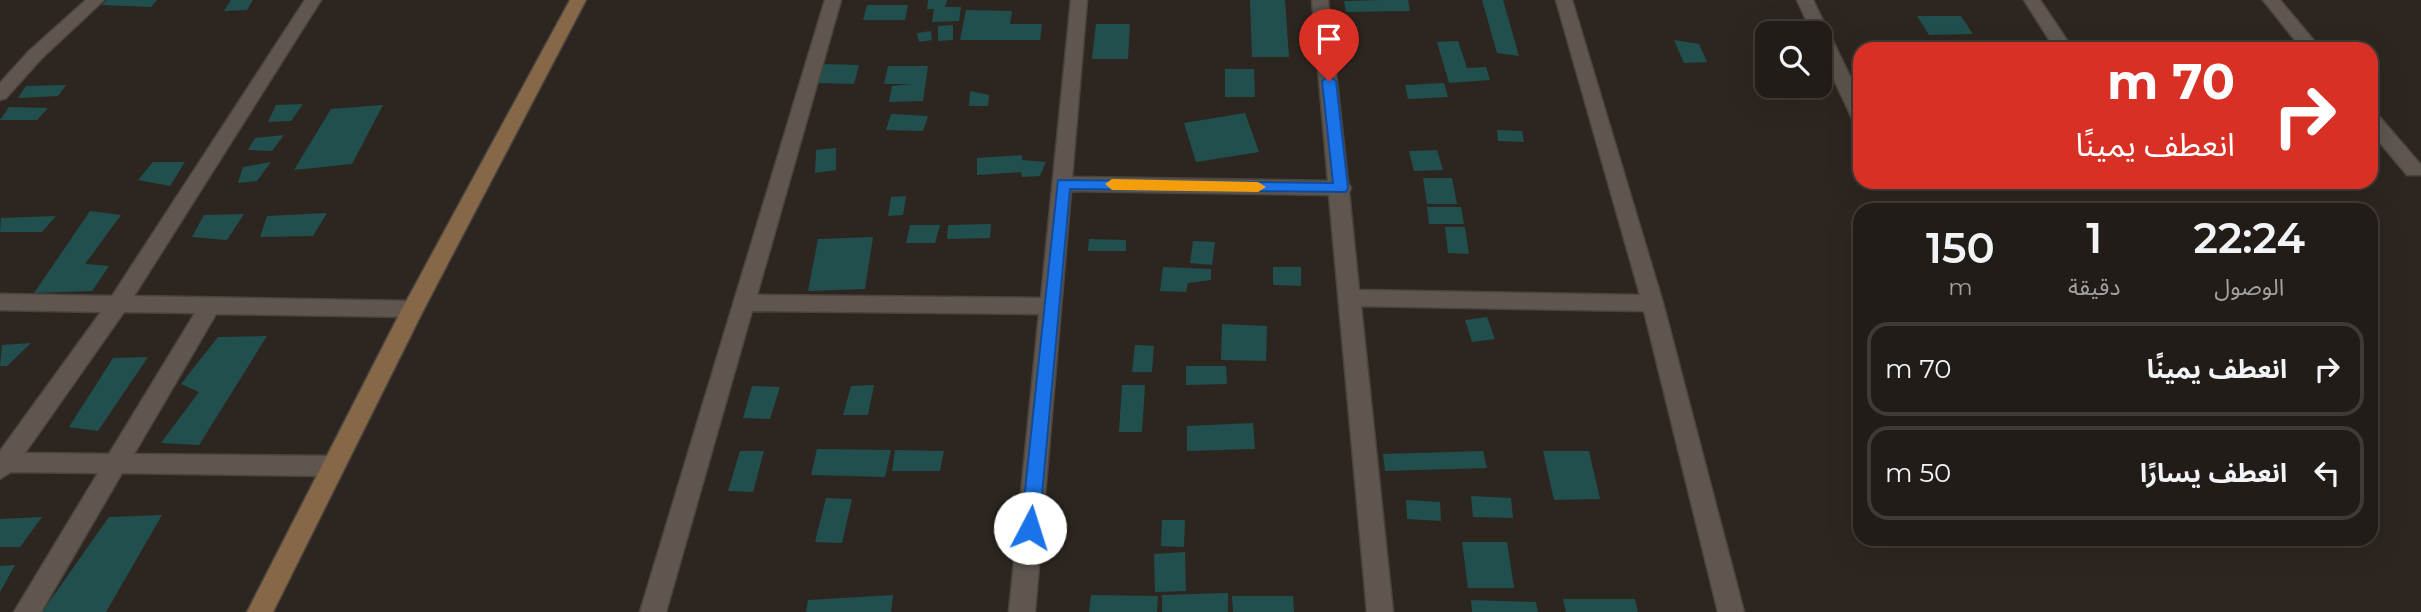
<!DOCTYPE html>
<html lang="ar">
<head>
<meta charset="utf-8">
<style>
	:root { --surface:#221c18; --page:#2e2925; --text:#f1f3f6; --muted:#a2a1a2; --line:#3f3a37 }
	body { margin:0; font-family:Montserrat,"Noto Sans Arabic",sans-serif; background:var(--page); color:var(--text); direction:rtl; height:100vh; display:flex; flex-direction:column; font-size:26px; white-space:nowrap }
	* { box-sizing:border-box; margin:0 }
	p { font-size:23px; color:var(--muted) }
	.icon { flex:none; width:38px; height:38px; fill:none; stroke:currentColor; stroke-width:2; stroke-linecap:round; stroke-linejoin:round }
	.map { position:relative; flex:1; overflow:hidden; direction:ltr }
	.side { position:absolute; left:1853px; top:203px; width:525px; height:343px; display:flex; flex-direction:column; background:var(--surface); border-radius:21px; box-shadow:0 7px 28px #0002,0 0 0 2px var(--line); direction:rtl }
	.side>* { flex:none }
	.top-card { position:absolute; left:1853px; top:42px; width:525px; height:147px; border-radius:21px; box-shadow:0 7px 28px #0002,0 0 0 2px var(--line); direction:rtl; background:#d93025; color:#fff; overflow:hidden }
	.tools { position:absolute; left:1755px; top:21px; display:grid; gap:14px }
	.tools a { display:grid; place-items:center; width:77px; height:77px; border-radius:14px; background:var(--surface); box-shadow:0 7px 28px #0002,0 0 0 2px var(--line); font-size:35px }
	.pin { position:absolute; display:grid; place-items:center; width:60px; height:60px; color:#fff; margin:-72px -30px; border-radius:50% 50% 50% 0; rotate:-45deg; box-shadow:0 0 7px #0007 }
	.pin .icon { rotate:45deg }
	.me { position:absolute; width:77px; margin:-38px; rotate:5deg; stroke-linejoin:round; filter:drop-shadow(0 0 5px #0008) }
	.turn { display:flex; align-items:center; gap:24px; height:147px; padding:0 28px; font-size:32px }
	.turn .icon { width:91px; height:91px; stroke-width:2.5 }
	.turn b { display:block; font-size:49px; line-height:60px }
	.eta { display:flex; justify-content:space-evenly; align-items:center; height:119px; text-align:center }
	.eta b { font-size:42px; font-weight:600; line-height:49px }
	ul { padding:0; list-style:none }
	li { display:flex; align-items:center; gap:21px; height:94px; margin:0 14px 10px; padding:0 14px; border:4px solid var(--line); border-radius:21px }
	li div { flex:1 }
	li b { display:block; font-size:26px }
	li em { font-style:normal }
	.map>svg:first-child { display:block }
	.building { fill:#204f4d }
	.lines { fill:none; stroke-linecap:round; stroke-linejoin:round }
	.street-casing { stroke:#4a443e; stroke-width:3 }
	.secondary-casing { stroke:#4a443e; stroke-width:3 }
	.street { fill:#5e564f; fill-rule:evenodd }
	.secondary { fill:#866747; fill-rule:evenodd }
	.route { fill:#1a73e8; stroke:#114b97; stroke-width:2 }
	.slow { fill:#f59e0b }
</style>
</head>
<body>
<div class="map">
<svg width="2421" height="612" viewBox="0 0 2421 612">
	<rect width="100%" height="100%" fill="#2d2620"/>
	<!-- building -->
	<g class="building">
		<path d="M 107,0 L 157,0 L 151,7 L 102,5 Z"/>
		<path d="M 231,0 L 253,0 L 247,10 L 224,11 Z"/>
		<path d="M 928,0 L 947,0 L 945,7 L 961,7 L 959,21 L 932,22 L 934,9 L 927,9 Z"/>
		<path d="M 1250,0 L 1285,0 L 1289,57 L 1252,57 Z"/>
		<path d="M 1382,0 L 1408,0 L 1410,11 L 1346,12 L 1344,1 Z"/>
		<path d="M 1482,0 L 1503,0 L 1519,56 L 1497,53 Z"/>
		<path d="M 867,5 L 908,5 L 905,20 L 863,20 Z"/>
		<path d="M 966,10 L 1012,11 L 1010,24 L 1042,24 L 1040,40 L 960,40 Z"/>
		<path d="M 1917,16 L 1961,16 L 1973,34 L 1929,35 Z"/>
		<path d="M 1096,24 L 1130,24 L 1128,59 L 1092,59 Z"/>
		<path d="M 953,25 L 953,40 L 938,41 L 938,26 Z"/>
		<path d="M 931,31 L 932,40 L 919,42 L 917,33 Z"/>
		<path d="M 1674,40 L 1699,44 L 1707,62 L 1684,63 Z"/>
		<path d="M 1458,41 L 1467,68 L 1486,67 L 1490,80 L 1449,83 L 1437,42 Z"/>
		<path d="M 1936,43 L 1940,49 L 1864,49 L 1861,45 Z"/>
		<path d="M 821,64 L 859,65 L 854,84 L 816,83 Z"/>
		<path d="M 888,66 L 928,66 L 923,101 L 889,102 L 892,86 L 912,84 L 884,84 Z"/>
		<path d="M 1225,69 L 1254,69 L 1255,97 L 1225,97 Z"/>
		<path d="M 1444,83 L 1448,97 L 1408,99 L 1405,85 Z"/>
		<path d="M 66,85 L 58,96 L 18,98 L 26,86 Z"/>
		<path d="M 970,91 L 989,95 L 988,106 L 969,106 Z"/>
		<path d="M 303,104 L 291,121 L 268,122 L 276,105 Z"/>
		<path d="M 383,105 L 352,164 L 294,170 L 331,109 Z"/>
		<path d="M 9,107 L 48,108 L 37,120 L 0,120 Z"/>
		<path d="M 1245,113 L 1259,152 L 1196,162 L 1184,123 Z"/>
		<path d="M 891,114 L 928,116 L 923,131 L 886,130 Z"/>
		<path d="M 1497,130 L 1522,131 L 1524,142 L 1498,141 Z"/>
		<path d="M 284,135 L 272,151 L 248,150 L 255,138 Z"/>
		<path d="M 836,148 L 836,170 L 815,173 L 816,150 Z"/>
		<path d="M 1437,150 L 1443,170 L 1414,171 L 1409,151 Z"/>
		<path d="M 1022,155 L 1022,160 L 1046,162 L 1040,176 L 1022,177 L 1021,172 L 977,175 L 977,158 Z"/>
		<path d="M 153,162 L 185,162 L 170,186 L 138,180 Z"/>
		<path d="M 271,162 L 257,181 L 238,183 L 243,167 Z"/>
		<path d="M 1423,178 L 1452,178 L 1457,204 L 1427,204 Z"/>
		<path d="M 906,196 L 903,215 L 888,216 L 891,197 Z"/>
		<path d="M 1427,207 L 1461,207 L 1464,224 L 1429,224 Z"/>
		<path d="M 90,211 L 121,215 L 85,264 L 109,266 L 92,291 L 34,293 Z"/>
		<path d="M 327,213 L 313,236 L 260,237 L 267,216 Z"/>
		<path d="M 244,214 L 227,240 L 192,237 L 204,215 Z"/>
		<path d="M 56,216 L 42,232 L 0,232 L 1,218 Z"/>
		<path d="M 991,224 L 990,238 L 947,239 L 948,225 Z"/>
		<path d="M 910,225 L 940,225 L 935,243 L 906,243 Z"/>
		<path d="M 1445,227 L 1465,227 L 1469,254 L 1448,253 Z"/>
		<path d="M 873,237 L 865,289 L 808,291 L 818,239 Z"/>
		<path d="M 1089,239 L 1126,240 L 1126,251 L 1088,251 Z"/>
		<path d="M 1193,241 L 1215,242 L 1212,265 L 1190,263 Z"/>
		<path d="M 1163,267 L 1211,269 L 1211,280 L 1188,283 L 1186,292 L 1160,291 Z"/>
		<path d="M 1273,267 L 1301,267 L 1301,286 L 1273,285 Z"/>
		<path d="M 1487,317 L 1495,339 L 1472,342 L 1465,320 Z"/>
		<path d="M 1222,324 L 1267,326 L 1266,361 L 1221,360 Z"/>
		<path d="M 267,336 L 199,445 L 161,443 L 199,392 L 181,384 L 218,337 Z"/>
		<path d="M 31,343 L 7,366 L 0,366 L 2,345 Z"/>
		<path d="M 1135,345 L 1154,346 L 1152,372 L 1132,372 Z"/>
		<path d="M 148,357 L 98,431 L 69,427 L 113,358 Z"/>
		<path d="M 1186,366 L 1226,366 L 1227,384 L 1186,385 Z"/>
		<path d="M 874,385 L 868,415 L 843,415 L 851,386 Z"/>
		<path d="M 1122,385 L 1145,385 L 1142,432 L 1119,432 Z"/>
		<path d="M 752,386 L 780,387 L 770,419 L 743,418 Z"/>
		<path d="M 1253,423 L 1255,449 L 1187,451 L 1187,426 Z"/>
		<path d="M 817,449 L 891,450 L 885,477 L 811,475 Z"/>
		<path d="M 895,450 L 944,451 L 940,471 L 892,471 Z"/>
		<path d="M 740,451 L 764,451 L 753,492 L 728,491 Z"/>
		<path d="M 1483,451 L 1487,468 L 1385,471 L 1383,454 Z"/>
		<path d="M 1543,451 L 1589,451 L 1600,499 L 1554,500 Z"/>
		<path d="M 1471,496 L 1511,498 L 1513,518 L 1473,517 Z"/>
		<path d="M 826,498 L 852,499 L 842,543 L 815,542 Z"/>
		<path d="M 1406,500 L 1440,502 L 1441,521 L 1407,519 Z"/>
		<path d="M 162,515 L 106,612 L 42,612 L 109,517 Z"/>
		<path d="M 42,517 L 20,547 L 0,547 L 0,519 Z"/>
		<path d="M 1162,520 L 1185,520 L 1184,547 L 1161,546 Z"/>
		<path d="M 1462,542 L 1507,542 L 1514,588 L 1468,588 Z"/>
		<path d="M 1185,552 L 1186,591 L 1155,592 L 1154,554 Z"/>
		<path d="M 15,565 L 0,592 L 0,566 Z"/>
		<path d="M 1228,593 L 1228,612 L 1162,612 L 1162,595 Z"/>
		<path d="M 893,595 L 891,612 L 806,612 L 808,600 Z"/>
		<path d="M 1091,595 L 1158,596 L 1157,612 L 1089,612 Z"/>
		<path d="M 1232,596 L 1293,596 L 1294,612 L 1233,612 Z"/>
		<path d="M 1563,599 L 1635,599 L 1638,612 L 1566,612 Z"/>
		<path d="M 1471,600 L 1536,602 L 1538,612 L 1472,612 Z"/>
	</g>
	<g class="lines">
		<defs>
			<g id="street">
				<path d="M 86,0 L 104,0 L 41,59 L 6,98 L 0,100 L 0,83 L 29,51 Z"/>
				<path d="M 305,0 L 321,0 L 134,296 L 413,301 L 420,303 L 424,309 L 420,315 L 413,317 L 216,314 L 134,454 L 333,456 L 341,459 L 345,466 L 341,473 L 333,476 L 122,473 L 41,612 L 14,612 L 98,473 L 11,472 L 0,479 L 0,451 L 101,312 L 0,310 L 0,294 L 112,296 ZM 124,312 L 195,313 L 109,454 L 25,453 Z"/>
				<path d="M 825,0 L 841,0 L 757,295 L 1041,298 L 1071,0 L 1087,0 L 1072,177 L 1328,181 L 1312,0 L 1328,0 L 1348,183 L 1351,188 L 1349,192 L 1359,290 L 1640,295 L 1556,0 L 1572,0 L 1663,303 L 1744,612 L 1718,612 L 1644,311 L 1361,306 L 1393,612 L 1367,612 L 1329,195 L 1071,191 L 1035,612 L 1009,612 L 1039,314 L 752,311 L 666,612 L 640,612 Z"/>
				<path d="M 1797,0 L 1813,0 L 1860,97 L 1860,122 L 1853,120 L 1851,116 L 1820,50 L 1820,33 L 1812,33 Z"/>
				<path d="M 2024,0 L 2040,0 L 2073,49 L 2055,49 Z"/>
				<path d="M 2263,0 L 2280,0 L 2321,49 L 2302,49 Z"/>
				<path d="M 2371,113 L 2378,115 L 2421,165 L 2421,175 L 2407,175 L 2371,132 Z"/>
			</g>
			<path id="secondary" d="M 570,0 L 586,0 L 424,309 L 273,612 L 247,612 L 402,309 Z"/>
		</defs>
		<!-- street casing -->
		<use href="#street" class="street-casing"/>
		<!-- secondary casing -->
		<use href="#secondary" class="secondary-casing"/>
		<!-- street -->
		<use href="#street" class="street"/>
		<!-- secondary -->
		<use href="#secondary" class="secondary"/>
	</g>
	<!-- route -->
	<path class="route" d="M 1329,76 L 1336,81 L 1348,188 L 1346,192 L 1070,189 L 1039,528 L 1036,534 L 1030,536 L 1024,534 L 1021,528 L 1058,180 L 1333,183 L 1322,81 Z"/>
	<!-- slow -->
	<path class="slow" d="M 1112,179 L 1258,182 L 1266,187 L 1258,192 L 1112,190 L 1105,184 Z"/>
</svg>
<div class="tools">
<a><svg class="icon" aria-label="search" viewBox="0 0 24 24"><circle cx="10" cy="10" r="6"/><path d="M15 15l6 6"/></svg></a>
</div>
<div class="pin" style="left:1329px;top:81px;background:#d93025"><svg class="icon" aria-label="arrive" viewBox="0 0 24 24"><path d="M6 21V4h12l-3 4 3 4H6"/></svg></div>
<svg class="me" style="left:1030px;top:528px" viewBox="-20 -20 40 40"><circle r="19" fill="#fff"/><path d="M0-13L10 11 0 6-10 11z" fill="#1a73e8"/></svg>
<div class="top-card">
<div class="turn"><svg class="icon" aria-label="right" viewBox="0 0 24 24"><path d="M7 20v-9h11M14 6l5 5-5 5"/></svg><div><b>70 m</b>انعطف يمينًا</div></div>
</div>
<section class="side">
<div class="eta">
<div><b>22:24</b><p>الوصول</p></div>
<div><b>1</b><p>دقيقة</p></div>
<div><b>150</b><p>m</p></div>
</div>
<ul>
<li><svg class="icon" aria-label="right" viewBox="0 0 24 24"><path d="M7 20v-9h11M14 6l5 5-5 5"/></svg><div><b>انعطف يمينًا</b></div><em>70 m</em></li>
<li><svg class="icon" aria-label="left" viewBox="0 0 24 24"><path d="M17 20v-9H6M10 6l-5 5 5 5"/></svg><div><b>انعطف يسارًا</b></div><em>50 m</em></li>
</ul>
</section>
</div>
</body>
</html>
